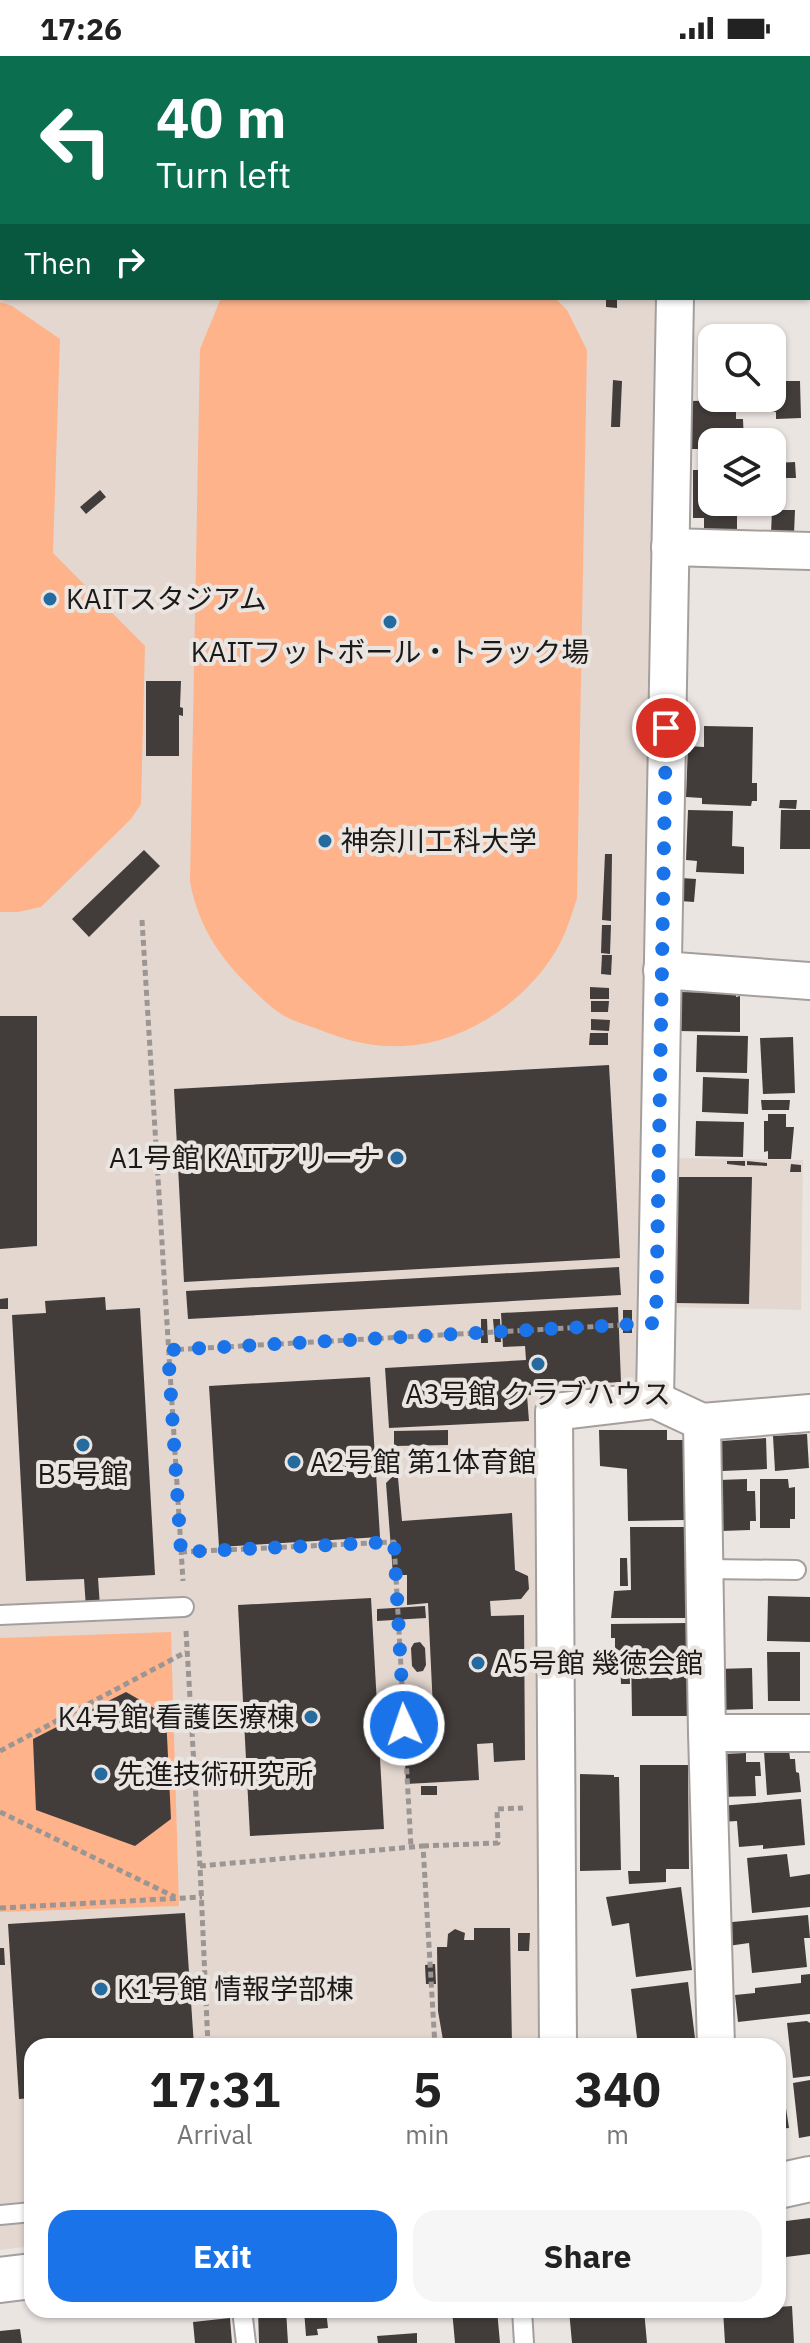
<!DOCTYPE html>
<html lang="en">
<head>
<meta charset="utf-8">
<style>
	:root { --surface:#fff; --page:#f6f6f6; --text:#222; --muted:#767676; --accent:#1a73e8 }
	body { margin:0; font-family:"IBM Plex Sans","Noto Sans JP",sans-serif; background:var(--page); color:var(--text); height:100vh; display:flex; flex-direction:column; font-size:30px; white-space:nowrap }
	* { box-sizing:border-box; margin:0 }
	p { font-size:26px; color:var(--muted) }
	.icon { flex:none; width:44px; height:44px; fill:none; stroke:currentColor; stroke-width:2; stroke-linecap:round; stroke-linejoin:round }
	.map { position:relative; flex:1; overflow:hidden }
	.details { position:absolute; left:24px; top:1982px; width:762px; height:280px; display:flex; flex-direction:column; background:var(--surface); border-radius:24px; box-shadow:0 2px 6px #0004 }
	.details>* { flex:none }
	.guide { position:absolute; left:0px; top:0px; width:810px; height:244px; box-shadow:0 2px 6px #0004; background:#0b6e4f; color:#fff; overflow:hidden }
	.fabs { position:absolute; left:698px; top:268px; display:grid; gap:16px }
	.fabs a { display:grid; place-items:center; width:88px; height:88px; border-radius:16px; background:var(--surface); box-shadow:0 2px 6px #0004; font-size:40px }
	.pin { position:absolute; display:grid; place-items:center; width:68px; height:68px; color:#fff; margin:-34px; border:4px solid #fff; border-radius:50%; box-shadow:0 2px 8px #0007 }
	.me { position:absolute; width:88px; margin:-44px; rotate:357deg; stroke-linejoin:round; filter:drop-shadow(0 0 6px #0008) }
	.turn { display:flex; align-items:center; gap:28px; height:168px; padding:0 24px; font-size:36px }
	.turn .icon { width:104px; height:104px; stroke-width:2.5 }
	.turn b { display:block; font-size:56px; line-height:68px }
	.then { display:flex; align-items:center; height:76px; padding:0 24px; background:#0003; gap:16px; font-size:30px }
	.eta { display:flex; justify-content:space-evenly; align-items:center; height:136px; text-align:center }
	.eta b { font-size:48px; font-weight:800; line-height:56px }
	.cta { display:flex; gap:16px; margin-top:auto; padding:16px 24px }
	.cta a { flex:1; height:92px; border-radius:24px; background:var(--accent); color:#fff; font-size:32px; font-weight:800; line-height:92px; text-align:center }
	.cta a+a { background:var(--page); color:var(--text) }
	.status { display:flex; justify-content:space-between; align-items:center; height:56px; padding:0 40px; background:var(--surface); direction:ltr }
	.status svg { height:22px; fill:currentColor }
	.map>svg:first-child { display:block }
	.built { fill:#e4d7d0 }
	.green { fill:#feb38b }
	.building { fill:#423d3b }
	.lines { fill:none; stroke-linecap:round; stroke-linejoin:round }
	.lane-casing { stroke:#a49f9c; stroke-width:22 }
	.street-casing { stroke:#a49f9c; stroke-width:40 }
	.primary-casing { stroke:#a49f9c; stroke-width:48 }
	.path { stroke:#9b9694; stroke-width:5; stroke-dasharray:6 4; stroke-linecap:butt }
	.lane { stroke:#fff; stroke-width:18 }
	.street { stroke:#fff; stroke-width:36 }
	.primary { stroke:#fff; stroke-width:44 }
	.route { stroke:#1a73e8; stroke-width:14; stroke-dasharray:0 25.2 }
	.poi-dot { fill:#266ba0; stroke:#ebe5e2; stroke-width:3 }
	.labels { text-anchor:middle; stroke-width:8; stroke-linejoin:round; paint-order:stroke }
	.poi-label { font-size:28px; fill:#1c1a19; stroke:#ebe5e2; text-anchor:start }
</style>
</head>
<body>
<div class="status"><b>17:26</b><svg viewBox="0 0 49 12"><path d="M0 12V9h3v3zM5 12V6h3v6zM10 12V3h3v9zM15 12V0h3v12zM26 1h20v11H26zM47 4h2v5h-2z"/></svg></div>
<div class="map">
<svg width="810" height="2287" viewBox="0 0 810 2287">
	<rect width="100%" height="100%" fill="#ebe5e2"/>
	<!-- built -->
	<g class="built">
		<path d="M 0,170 L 2,170 L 2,242 L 663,242 L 637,1329 L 538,1336 L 539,1990 L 32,1990 L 32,2190 L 0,2194 Z"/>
		<path d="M 672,1102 L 803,1104 L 801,1254 L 669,1251 Z"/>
	</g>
	<!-- green -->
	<g class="green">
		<path d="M 221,242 L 555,242 L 567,254 L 587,294 L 577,842 C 571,861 565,881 554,898 C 521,951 454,993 391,990 C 366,990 343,983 320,974 C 307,969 292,965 281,958 C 269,950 258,939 249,930 C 218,900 198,868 190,826 L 200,293 Z"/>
		<path d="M 0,246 L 12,250 L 60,283 L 53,497 L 145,590 L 141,748 L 131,763 L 41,851 L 18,856 L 0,856 Z"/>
		<path d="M 171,1576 L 179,1850 L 0,1856 L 0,1582 Z"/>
	</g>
	<!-- building -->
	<g class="building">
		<path d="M 606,242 L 617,242 L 617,252 L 606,251 Z"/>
		<path d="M 613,324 L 622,325 L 620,371 L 611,371 Z"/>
		<path d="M 772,325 L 800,325 L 801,362 L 776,363 L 776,356 L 771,356 Z"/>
		<path d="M 736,344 L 736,363 L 743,363 L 744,386 L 712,386 L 712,405 L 701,406 L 701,393 L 691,393 L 690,345 Z"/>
		<path d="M 795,406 L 796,422 L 776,422 L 775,407 Z"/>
		<path d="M 693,414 L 712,414 L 712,446 L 737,446 L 737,475 L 704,475 L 704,462 L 693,462 Z"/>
		<path d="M 100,434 L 106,441 L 86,458 L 80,451 Z"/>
		<path d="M 772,454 L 795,454 L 794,478 L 771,478 Z"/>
		<path d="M 146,625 L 181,625 L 180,651 L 183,652 L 183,660 L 179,659 L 179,700 L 146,700 Z"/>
		<path d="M 704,670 L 753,671 L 752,727 L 757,727 L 757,745 L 752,745 L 751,750 L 702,748 L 702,742 L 686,741 L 688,690 L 704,691 Z"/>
		<path d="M 780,744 L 797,744 L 796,753 L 779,752 Z"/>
		<path d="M 688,754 L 733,755 L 732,790 L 744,791 L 744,818 L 696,816 L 697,805 L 686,804 Z"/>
		<path d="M 781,754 L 810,754 L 810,793 L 780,793 Z"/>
		<path d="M 144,794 L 160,810 L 89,881 L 72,863 Z"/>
		<path d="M 605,798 L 612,798 L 611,865 L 602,864 Z"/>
		<path d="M 681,822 L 696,823 L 694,846 L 680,845 Z"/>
		<path d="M 602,869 L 611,869 L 610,898 L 601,897 Z"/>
		<path d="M 602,899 L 612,899 L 611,919 L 601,918 Z"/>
		<path d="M 590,931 L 609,932 L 609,943 L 590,943 Z"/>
		<path d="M 678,936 L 736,937 L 736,941 L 740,940 L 740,976 L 678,975 Z"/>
		<path d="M 591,945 L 609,945 L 608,956 L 591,956 Z"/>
		<path d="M 0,960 L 37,960 L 37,1190 L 0,1193 Z"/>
		<path d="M 591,963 L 610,964 L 609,975 L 591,974 Z"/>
		<path d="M 590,977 L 608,977 L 608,989 L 589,989 Z"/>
		<path d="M 697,979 L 748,980 L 747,1017 L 696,1016 Z"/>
		<path d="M 793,981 L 795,1037 L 763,1038 L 760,982 Z"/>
		<path d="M 609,1009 L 620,1202 L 184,1226 L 174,1033 Z"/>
		<path d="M 703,1021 L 749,1023 L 748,1058 L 702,1056 Z"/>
		<path d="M 761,1044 L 790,1044 L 789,1054 L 762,1054 Z"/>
		<path d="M 768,1058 L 786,1058 L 786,1071 L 794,1071 L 791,1103 L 768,1103 L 768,1095 L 764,1096 L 764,1065 L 768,1065 Z"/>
		<path d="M 696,1065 L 744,1066 L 743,1101 L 695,1100 Z"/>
		<path d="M 727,1105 L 745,1105 L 745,1110 L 727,1108 Z"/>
		<path d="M 747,1105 L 767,1107 L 767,1110 L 747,1109 Z"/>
		<path d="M 791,1108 L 801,1109 L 801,1116 L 790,1116 Z"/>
		<path d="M 677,1121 L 752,1121 L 749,1248 L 675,1247 Z"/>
		<path d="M 619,1211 L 621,1239 L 188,1263 L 186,1235 Z"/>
		<path d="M 105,1241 L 106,1254 L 140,1252 L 155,1519 L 98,1522 L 100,1551 L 86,1552 L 84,1523 L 26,1525 L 12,1259 L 46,1257 L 45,1245 Z"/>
		<path d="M 8,1242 L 8,1253 L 0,1253 L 0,1243 Z"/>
		<path d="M 618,1251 L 621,1326 L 530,1331 L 531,1339 L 527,1339 L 529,1365 L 389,1372 L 385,1312 L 526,1304 L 525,1290 L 503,1291 L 501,1257 Z"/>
		<rect x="623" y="1254" width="9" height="23"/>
		<path d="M 481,1263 L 487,1263 L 488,1287 L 481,1287 Z"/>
		<path d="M 493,1263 L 500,1263 L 501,1286 L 495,1286 Z"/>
		<path d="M 370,1321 L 380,1481 L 219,1491 L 209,1330 Z"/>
		<path d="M 448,1374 L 448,1389 L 394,1390 L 394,1375 Z"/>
		<path d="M 599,1374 L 667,1374 L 667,1384 L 685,1384 L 685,1464 L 628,1465 L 627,1413 L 600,1410 Z"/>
		<path d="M 807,1378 L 809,1412 L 775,1415 L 773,1380 Z"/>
		<path d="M 766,1382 L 767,1413 L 722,1415 L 720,1385 Z"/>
		<path d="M 392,1421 L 398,1422 L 402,1465 L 512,1457 L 515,1514 L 528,1520 L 529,1533 L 521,1543 L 490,1545 L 491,1560 L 524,1559 L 525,1704 L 494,1706 L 493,1687 L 477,1688 L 479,1724 L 406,1728 L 403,1654 L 433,1653 L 428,1547 L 407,1549 L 407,1519 L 393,1519 L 386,1427 Z"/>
		<path d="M 747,1423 L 747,1435 L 755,1435 L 756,1465 L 750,1465 L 750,1474 L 721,1475 L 719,1424 Z"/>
		<path d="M 760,1423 L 788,1423 L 789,1432 L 795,1431 L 795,1463 L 790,1463 L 790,1472 L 760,1472 Z"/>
		<path d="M 630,1471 L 686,1471 L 686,1562 L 611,1562 L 614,1535 L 631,1534 Z"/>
		<path d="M 620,1502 L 627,1502 L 628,1530 L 620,1530 Z"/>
		<path d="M 768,1540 L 810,1541 L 810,1586 L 767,1585 Z"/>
		<path d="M 371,1542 L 384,1773 L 250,1780 L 238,1549 Z"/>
		<path d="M 425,1550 L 426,1562 L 377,1565 L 377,1553 Z"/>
		<path d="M 687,1567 L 688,1660 L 632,1660 L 631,1595 L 615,1596 L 615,1582 L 611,1582 L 611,1568 Z"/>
		<path d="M 420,1586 L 425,1592 L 426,1609 L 423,1615 L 417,1616 L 412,1610 L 411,1592 L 414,1587 Z"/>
		<path d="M 767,1596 L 800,1596 L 800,1645 L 768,1645 Z"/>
		<path d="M 620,1598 L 629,1598 L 630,1628 L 621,1628 Z"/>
		<path d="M 752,1612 L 753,1653 L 718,1654 L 717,1613 Z"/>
		<path d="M 126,1636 L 166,1659 L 171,1763 L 135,1790 L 36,1754 L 33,1683 Z"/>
		<path d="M 789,1693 L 790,1703 L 795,1703 L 796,1716 L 799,1717 L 801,1736 L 767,1739 L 764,1695 Z"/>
		<path d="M 746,1697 L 746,1706 L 760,1706 L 761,1720 L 755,1720 L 756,1740 L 722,1741 L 722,1698 Z"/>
		<path d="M 640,1709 L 688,1709 L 689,1813 L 666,1813 L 666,1826 L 629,1828 L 628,1815 L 640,1815 Z"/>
		<path d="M 580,1718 L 614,1719 L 614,1721 L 619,1721 L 621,1814 L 580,1815 Z"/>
		<rect x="421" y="1730" width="16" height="9"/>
		<path d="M 801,1743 L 805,1789 L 763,1793 L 763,1789 L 739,1791 L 737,1765 L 721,1766 L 720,1750 Z"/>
		<path d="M 787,1798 L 790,1821 L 810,1818 L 810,1851 L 752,1857 L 747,1802 Z"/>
		<path d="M 681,1831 L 692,1914 L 636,1921 L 629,1867 L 612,1870 L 606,1841 Z"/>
		<path d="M 185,1857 L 194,1990 L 32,1990 L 32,2042 L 19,2043 L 8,1868 Z"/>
		<path d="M 808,1859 L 810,1882 L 804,1882 L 807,1911 L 752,1917 L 749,1887 L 721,1891 L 722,1867 Z"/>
		<path d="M 474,1872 L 510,1872 L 512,1990 L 444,1990 L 438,1955 L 437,1891 L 447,1891 L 448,1878 L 455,1873 L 465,1877 L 464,1884 L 474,1884 Z"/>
		<path d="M 518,1877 L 530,1877 L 529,1895 L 518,1895 Z"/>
		<path d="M 0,1892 L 4,1892 L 5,1909 L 0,1909 Z"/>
		<path d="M 435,1908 L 436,1928 L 426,1928 L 425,1909 Z"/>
		<path d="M 810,1918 L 810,1958 L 738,1966 L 735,1939 L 755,1937 L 755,1932 L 801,1927 L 801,1919 Z"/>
		<path d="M 688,1926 L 696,1990 L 638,1990 L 631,1933 Z"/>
		<path d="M 807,1965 L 810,1967 L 810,2020 L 793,2022 L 787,1967 Z"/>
		<path d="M 778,2000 L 789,2072 L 778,2073 Z"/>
		<path d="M 810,2024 L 810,2080 L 799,2082 L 793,2027 Z"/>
		<path d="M 810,2162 L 810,2198 L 778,2202 L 778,2166 Z"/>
		<path d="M 792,2250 L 794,2287 L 725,2287 L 723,2254 L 778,2254 L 778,2251 Z"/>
		<path d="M 258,2254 L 286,2254 L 288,2287 L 259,2287 Z"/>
		<path d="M 304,2254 L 326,2254 L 328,2272 L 317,2273 L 318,2279 L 306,2280 Z"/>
		<path d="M 452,2254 L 497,2254 L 500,2287 L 455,2287 Z"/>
		<path d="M 569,2254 L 644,2254 L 647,2287 L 572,2287 Z"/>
		<path d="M 230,2262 L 232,2287 L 195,2287 L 193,2266 Z"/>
		<path d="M 20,2273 L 22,2287 L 0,2287 L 0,2275 Z"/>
		<path d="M 417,2277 L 417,2287 L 378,2287 L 377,2280 Z"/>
	</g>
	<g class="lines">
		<defs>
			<g id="lane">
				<path d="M 706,1513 L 796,1514"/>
				<path d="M 0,1559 L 184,1551"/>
				<path d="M 0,2159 L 32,2156"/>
				<path d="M 242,2254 L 246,2287"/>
				<path d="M 522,2254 L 524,2287"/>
			</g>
			<g id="street">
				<path d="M 192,0 L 193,2"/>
				<path d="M 339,0 L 340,2"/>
				<path d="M 591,2 L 597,0"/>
				<path d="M 679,2 L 679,0"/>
				<path d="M 0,157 L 2,157"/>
				<path d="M 670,491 L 810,495"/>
				<path d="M 662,914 L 810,925"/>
				<path d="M 655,1344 L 675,242"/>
				<path d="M 702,1366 L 707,1677 L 716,1990"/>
				<path d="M 707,1677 L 810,1677"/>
				<path d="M 558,1990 L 554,1356 L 655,1344 L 702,1366 L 810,1357"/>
			</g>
			<g id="primary">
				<path d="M 778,2130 L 810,2123"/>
				<path d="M 0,2224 L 32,2220"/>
			</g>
		</defs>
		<!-- lane casing -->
		<use href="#lane" class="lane-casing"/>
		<!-- street casing -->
		<use href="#street" class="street-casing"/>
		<!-- primary casing -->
		<use href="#primary" class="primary-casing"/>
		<!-- path -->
		<g class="path">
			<path d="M 142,864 L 183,1525"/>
			<path d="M 168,1294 L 623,1269"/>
			<path d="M 181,1496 L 394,1486 L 411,1791"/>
			<path d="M 186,1575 L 200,1810"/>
			<path d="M 0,1695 L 186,1596"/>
			<path d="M 0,1756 L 175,1841"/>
			<path d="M 423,1790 L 498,1787 L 497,1753 L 523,1752"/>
			<path d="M 0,1852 L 202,1841"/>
			<path d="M 208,1990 L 200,1810 L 423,1790 L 435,1990"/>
		</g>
		<!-- lane -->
		<use href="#lane" class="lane"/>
		<!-- street -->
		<use href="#street" class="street"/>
		<!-- primary -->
		<use href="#primary" class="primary"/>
	</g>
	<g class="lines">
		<!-- route -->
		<path class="route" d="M 404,1669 L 394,1486 L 181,1496 L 168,1294 L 656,1267 L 666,672"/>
	</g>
	<!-- markers -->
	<g class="poi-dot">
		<circle cx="50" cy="543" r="8"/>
		<circle cx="390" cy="566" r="8"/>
		<circle cx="325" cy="785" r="8"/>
		<circle cx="397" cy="1102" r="8"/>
		<circle cx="538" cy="1308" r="8"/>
		<circle cx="83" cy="1389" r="8"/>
		<circle cx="294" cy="1406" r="8"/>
		<circle cx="478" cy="1607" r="8"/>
		<circle cx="311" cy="1661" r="8"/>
		<circle cx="101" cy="1718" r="8"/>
		<circle cx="101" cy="1933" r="8"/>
	</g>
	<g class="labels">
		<!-- poi labels -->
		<g class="poi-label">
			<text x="66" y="553">KAITスタジアム</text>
			<text x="390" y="606" text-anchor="middle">KAITフットボール・トラック場</text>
			<text x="341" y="795">神奈川工科大学</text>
			<text x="381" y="1112" text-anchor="end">A1号館 KAITアリーナ</text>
			<text x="538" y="1348" text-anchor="middle">A3号館 クラブハウス</text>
			<text x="310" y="1416">A2号館 第1体育館</text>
			<text x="83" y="1428" text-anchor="middle">B5号館</text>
			<text x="494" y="1617">A5号館 幾徳会館</text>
			<text x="295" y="1671" text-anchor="end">K4号館 看護医療棟</text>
			<text x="117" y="1728">先進技術研究所</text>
			<text x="117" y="1943">K1号館 情報学部棟</text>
		</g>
	</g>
</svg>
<div class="fabs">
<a><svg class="icon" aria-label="search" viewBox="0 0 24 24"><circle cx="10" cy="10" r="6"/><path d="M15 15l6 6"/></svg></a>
<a><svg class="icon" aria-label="layers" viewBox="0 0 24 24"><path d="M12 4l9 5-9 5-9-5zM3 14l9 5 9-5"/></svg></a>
</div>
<div class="pin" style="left:666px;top:672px;background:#d93025"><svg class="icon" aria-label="arrive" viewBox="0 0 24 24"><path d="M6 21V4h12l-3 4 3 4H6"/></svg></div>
<svg class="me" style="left:404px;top:1669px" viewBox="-20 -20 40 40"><circle r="17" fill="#1a73e8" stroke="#fff" stroke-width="3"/><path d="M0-11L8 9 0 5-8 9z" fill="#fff"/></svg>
<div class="guide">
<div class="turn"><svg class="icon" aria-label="left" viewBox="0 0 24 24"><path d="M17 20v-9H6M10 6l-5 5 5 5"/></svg><div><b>40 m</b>Turn left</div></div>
<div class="then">Then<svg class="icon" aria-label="right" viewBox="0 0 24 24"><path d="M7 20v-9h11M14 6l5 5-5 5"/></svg></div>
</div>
<section class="details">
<div class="eta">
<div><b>17:31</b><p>Arrival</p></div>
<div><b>5</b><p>min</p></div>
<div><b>340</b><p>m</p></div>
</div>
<div class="cta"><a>Exit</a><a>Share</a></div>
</section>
</div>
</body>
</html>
